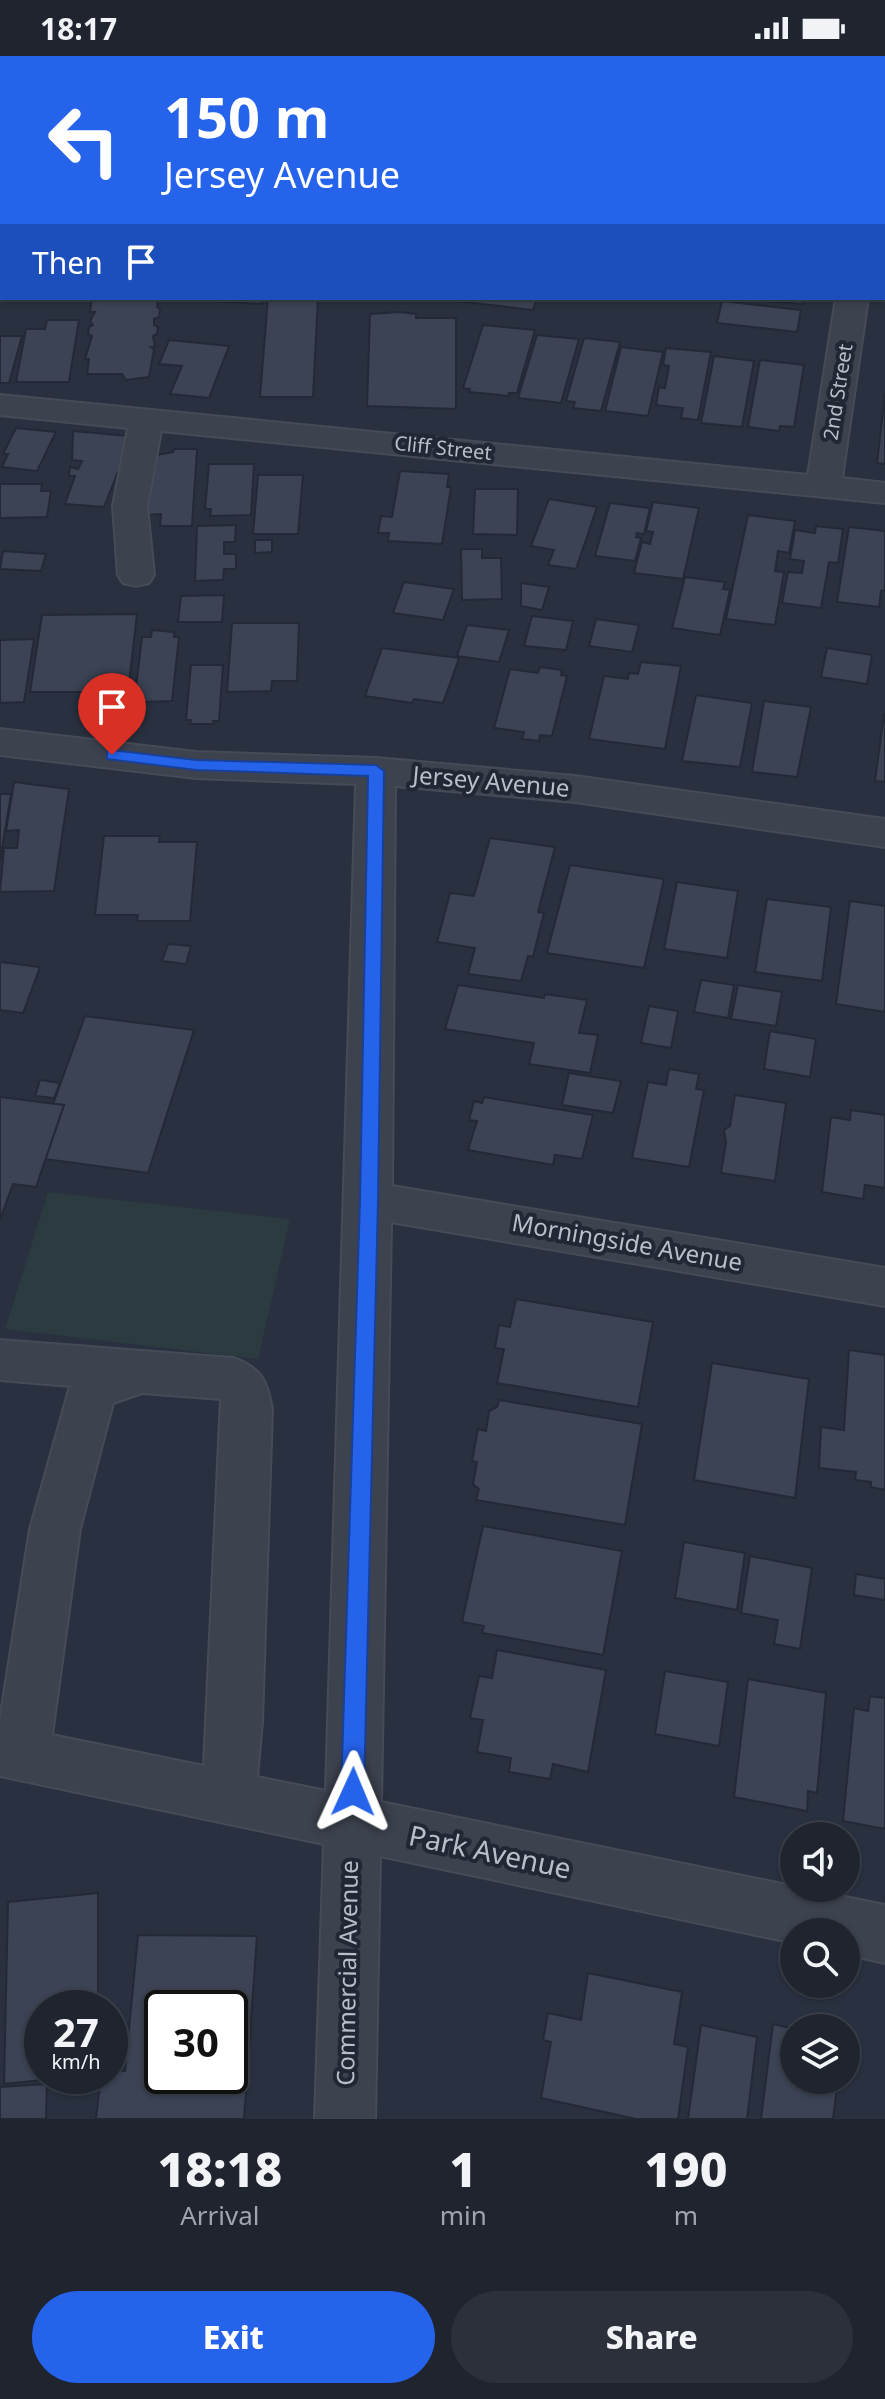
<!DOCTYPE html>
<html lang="en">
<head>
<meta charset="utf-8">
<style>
	:root { --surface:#1f242f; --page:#2c303b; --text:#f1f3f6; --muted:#a1a4aa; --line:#3c414b; --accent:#2563eb }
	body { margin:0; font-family:"Noto Sans",sans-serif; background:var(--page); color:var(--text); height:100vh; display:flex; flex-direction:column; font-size:30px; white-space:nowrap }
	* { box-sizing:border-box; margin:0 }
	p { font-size:26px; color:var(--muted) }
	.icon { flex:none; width:44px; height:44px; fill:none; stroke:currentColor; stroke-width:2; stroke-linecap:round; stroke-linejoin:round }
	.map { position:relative; height:2063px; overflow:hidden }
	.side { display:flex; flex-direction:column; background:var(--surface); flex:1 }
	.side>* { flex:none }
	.guide { position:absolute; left:0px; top:0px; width:886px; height:244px; box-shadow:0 2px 6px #0004,0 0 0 2px var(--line); background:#2563eb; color:#fff; overflow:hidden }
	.tools { position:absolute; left:780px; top:1766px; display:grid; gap:16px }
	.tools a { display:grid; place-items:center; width:80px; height:80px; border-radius:50%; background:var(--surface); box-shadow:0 2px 6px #0004,0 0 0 2px var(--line); font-size:40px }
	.speed { position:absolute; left:24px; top:1934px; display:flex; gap:16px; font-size:40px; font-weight:700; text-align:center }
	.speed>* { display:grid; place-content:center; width:104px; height:104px; border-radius:50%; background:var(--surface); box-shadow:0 2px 6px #0004,0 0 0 2px var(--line); line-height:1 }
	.speed small { font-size:20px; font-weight:400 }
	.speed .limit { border:4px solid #111; border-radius:12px; background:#fff; color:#111 }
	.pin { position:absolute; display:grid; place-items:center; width:68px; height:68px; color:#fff; margin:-82px -34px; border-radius:50% 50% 50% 0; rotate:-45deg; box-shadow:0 0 8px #0007 }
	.pin .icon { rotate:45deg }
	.me { position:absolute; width:88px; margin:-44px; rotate:1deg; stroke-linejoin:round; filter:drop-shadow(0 0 6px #0008) }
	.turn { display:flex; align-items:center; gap:28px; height:168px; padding:0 32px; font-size:36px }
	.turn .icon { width:104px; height:104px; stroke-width:2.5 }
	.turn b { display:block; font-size:56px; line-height:68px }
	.then { display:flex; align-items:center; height:76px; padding:0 32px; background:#0003; gap:16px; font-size:30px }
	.eta { display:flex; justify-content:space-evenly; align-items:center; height:136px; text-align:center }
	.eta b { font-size:48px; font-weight:800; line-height:56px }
	.action { display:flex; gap:16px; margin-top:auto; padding:16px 32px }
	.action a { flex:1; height:92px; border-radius:48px; background:var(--accent); color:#fff; font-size:32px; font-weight:800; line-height:92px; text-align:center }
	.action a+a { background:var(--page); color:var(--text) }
	.status { display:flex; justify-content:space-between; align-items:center; height:56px; padding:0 40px; background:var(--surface); direction:ltr }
	.status svg { height:22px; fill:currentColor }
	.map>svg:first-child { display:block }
	.green { fill:#2b3b40 }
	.building { fill:#3b4354; stroke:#232936; stroke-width:2; fill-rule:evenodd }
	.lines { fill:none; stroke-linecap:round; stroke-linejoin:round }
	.minor-casing { stroke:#464b58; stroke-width:4 }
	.minor { fill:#3d424f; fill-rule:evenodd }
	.route { fill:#2563eb; stroke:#184099; stroke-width:2 }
	.labels { text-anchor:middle; stroke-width:8; stroke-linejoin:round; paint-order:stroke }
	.far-street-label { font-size:20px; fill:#b9bec9; stroke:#212734 }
	.street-label { font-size:24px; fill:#b9bec9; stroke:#212734 }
	.near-street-label { font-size:28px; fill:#b9bec9; stroke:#212734 }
</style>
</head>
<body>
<div class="status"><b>18:17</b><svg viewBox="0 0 49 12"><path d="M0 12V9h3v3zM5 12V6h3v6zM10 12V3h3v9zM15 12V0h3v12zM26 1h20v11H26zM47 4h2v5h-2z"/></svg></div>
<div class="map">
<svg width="885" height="2063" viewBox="0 0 885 2063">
	<rect width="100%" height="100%" fill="#29303f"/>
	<!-- green -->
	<path class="green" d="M 48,1136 L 290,1163 L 258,1303 L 5,1273 Z"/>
	<!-- building -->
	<g class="building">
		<path d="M 0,0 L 45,0 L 2,2 L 2,35 Z"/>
		<path d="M 120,0 L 227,0 L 119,2 Z"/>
		<path d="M 681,0 L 850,0 L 849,2 Z"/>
		<path d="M 92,242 L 158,243 L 157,251 L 160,253 L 159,261 L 154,263 L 154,269 L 158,271 L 157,278 L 153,280 L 155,291 L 151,291 L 154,294 L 149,321 L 126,324 L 122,318 L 87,318 L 89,303 L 85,303 L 92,280 L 88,278 L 89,271 L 93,269 L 90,265 L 95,256 L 90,256 Z"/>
		<path d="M 170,242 L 263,242 L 261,248 Z"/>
		<path d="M 268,242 L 318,242 L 313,341 L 260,341 Z"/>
		<path d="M 431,242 L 537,242 L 533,254 Z"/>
		<path d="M 718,242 L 804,242 L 803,248 Z"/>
		<path d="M 722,245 L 801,254 L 797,276 L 717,267 Z"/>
		<path d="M 399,256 L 416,258 L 416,262 L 456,262 L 456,353 L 367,350 L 370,258 Z"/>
		<path d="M 47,264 L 79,264 L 69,326 L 16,326 L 26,273 L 45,273 Z"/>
		<path d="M 483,269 L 535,274 L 517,337 L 509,337 L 509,340 L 469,336 L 470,333 L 463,332 Z"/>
		<path d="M 537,279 L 579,283 L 561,347 L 518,342 Z"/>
		<path d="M 0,280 L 22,280 L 9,327 L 0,327 Z"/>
		<path d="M 584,282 L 620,286 L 601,355 L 573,352 L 575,346 L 566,345 Z"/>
		<path d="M 169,284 L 229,290 L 209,342 L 170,338 L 182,310 L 159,308 Z"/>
		<path d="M 621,291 L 663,296 L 648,360 L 605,355 Z"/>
		<path d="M 666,292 L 711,296 L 698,364 L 681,362 L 683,352 L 656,349 L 659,331 L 665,332 L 669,310 L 663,309 Z"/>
		<path d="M 714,300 L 754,305 L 742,371 L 701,367 Z"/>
		<path d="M 760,304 L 804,309 L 794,371 L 780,370 L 779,375 L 748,371 Z"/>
		<path d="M 885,338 L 885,408 L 877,407 Z"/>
		<path d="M 16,372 L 56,376 L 37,415 L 2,411 L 8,398 L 3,398 Z"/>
		<path d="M 73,375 L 129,380 L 125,408 L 121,408 L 104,451 L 65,448 L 75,420 L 69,420 L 70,411 L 78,413 L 82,405 L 72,404 Z"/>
		<path d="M 174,393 L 197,393 L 192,470 L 160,470 L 161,458 L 145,459 L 151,400 L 173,396 Z"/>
		<path d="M 209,408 L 254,408 L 251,459 L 210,460 L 211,453 L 205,453 Z"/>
		<path d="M 400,415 L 449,418 L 447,431 L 451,431 L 442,488 L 388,485 L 389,477 L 378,477 L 381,460 L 392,461 Z"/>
		<path d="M 258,419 L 303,419 L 298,478 L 253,478 Z"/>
		<path d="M 0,428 L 42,428 L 41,435 L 51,435 L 47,461 L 0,462 Z"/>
		<path d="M 475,433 L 518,433 L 517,479 L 473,478 Z"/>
		<path d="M 549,443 L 597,451 L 576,513 L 548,509 L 554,494 L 531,490 Z"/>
		<path d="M 653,446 L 699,452 L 683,523 L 634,517 L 642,486 L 650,488 L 653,476 L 646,475 Z"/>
		<path d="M 610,447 L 650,452 L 644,478 L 637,477 L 636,481 L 641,482 L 635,505 L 595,500 Z"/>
		<path d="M 748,459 L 795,465 L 789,497 L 778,495 L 775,515 L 784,516 L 775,569 L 726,563 Z"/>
		<path d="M 236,469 L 235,486 L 224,486 L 224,498 L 236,498 L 236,513 L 224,513 L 223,524 L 195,525 L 197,470 Z"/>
		<path d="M 816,470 L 843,473 L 838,507 L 829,506 L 821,552 L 782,547 L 788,516 L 802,517 L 804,505 L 790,503 L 795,474 L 815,477 Z"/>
		<path d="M 849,471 L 885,475 L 885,534 L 881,535 L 879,551 L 837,546 Z"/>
		<path d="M 255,484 L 272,484 L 272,496 L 255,497 Z"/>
		<path d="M 461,493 L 482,493 L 482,502 L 501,502 L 502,543 L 462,544 Z"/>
		<path d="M 3,495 L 46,498 L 41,515 L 0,513 Z"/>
		<path d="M 685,521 L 725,526 L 723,533 L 730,534 L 720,579 L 672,572 Z"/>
		<path d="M 404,526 L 454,533 L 443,564 L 393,557 Z"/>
		<path d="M 521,527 L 549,531 L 542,554 L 521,550 Z"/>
		<path d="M 224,539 L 222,566 L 178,566 L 181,540 Z"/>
		<path d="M 137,558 L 128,636 L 30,636 L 42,559 Z"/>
		<path d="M 532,560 L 573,565 L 566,594 L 524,590 Z"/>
		<path d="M 596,563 L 639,569 L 632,596 L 589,590 Z"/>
		<path d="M 232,567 L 299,567 L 297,625 L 272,625 L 271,635 L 227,636 Z"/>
		<path d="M 467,569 L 509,574 L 499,606 L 457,600 Z"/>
		<path d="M 152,574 L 174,576 L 174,581 L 179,581 L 172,645 L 141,646 L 142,640 L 135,640 L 142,581 L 151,581 Z"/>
		<path d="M 34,583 L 24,646 L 0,647 L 0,584 Z"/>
		<path d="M 382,592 L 459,602 L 443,647 L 414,643 L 412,647 L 365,640 Z"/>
		<path d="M 827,592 L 872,599 L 867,628 L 821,621 Z"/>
		<path d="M 641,606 L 681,610 L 665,693 L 589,683 L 604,620 L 628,623 L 629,617 L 638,618 Z"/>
		<path d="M 191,609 L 223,609 L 219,665 L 213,665 L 214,668 L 190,668 L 191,664 L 186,664 Z"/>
		<path d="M 540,611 L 562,614 L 561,619 L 567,620 L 552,680 L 540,679 L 539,685 L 522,683 L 524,676 L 494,672 L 510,613 L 538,617 Z"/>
		<path d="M 696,639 L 752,647 L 740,711 L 682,705 Z"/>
		<path d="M 764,645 L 811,651 L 797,721 L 752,716 Z"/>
		<path d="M 884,658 L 885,658 L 885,726 L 875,725 Z"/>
		<path d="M 14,726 L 69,733 L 54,835 L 0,836 L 4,792 L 17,792 L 19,774 L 6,775 Z"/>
		<path d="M 0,738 L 11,738 L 0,805 Z"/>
		<path d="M 104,780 L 160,780 L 159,786 L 197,786 L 190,865 L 137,865 L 138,859 L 95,859 Z"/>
		<path d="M 490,782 L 555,791 L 538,856 L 544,857 L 533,901 L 528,900 L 521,925 L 468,918 L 475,892 L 437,886 L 450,837 L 474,840 Z"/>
		<path d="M 570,809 L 664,823 L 644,912 L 547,897 Z"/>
		<path d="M 677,826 L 738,835 L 727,902 L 664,893 Z"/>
		<path d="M 767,843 L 831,851 L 822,925 L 755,916 Z"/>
		<path d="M 850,845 L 885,850 L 885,956 L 836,948 Z"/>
		<path d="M 168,888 L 191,890 L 186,908 L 162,905 Z"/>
		<path d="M 0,906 L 40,911 L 23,957 L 0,954 Z"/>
		<path d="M 701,924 L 734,929 L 728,962 L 694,956 Z"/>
		<path d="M 458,929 L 544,942 L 545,938 L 587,944 L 579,977 L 598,979 L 590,1017 L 529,1008 L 534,987 L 445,973 Z"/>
		<path d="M 738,929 L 782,936 L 776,970 L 731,963 Z"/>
		<path d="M 649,950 L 678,955 L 671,992 L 641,987 Z"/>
		<path d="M 85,960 L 194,974 L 148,1117 L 45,1103 L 64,1049 L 53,1048 Z"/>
		<path d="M 770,975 L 816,983 L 810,1021 L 764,1013 Z"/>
		<path d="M 669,1013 L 699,1018 L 696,1033 L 704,1034 L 689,1111 L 632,1102 L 648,1026 L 666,1029 Z"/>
		<path d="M 569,1017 L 621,1025 L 613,1057 L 562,1049 Z"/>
		<path d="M 40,1024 L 60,1027 L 54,1042 L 35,1040 Z"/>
		<path d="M 735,1039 L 786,1047 L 775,1125 L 721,1117 L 726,1086 L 724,1074 L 730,1070 Z"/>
		<path d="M 0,1041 L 64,1049 L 36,1131 L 13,1128 L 0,1164 Z"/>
		<path d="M 484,1041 L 593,1059 L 582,1103 L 555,1099 L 553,1109 L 468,1094 L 477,1065 L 469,1064 L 474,1045 L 482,1047 Z"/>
		<path d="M 851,1054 L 885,1059 L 885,1132 L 865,1129 L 863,1143 L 822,1136 L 831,1061 L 850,1064 Z"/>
		<path d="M 516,1243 L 653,1266 L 638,1351 L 497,1327 L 504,1293 L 495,1292 L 499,1269 L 510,1271 Z"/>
		<path d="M 849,1294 L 885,1299 L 885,1434 L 871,1431 L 871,1426 L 855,1424 L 856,1416 L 819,1412 L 821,1371 L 844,1374 Z"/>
		<path d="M 712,1307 L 809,1323 L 795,1442 L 694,1424 Z"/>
		<path d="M 499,1344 L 642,1368 L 625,1469 L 476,1444 L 479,1433 L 473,1428 L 477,1406 L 472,1405 L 478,1373 L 486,1375 L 489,1355 L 497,1351 Z"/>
		<path d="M 483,1470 L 622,1495 L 603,1599 L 482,1577 L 484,1570 L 462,1566 Z"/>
		<path d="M 684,1486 L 745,1497 L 737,1554 L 675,1542 Z"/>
		<path d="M 750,1500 L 812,1512 L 800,1593 L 774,1588 L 778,1564 L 741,1557 Z"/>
		<path d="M 856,1518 L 885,1523 L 885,1544 L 854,1539 Z"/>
		<path d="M 497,1594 L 606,1614 L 588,1716 L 553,1708 L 550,1723 L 509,1716 L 511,1702 L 477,1696 L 483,1664 L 470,1662 L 479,1620 L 492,1622 Z"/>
		<path d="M 665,1615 L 728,1626 L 719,1690 L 655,1678 Z"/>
		<path d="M 748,1623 L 826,1637 L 817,1737 L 808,1735 L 807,1755 L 734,1741 Z"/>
		<path d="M 870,1640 L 885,1642 L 885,1773 L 843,1765 L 854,1652 L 868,1655 Z"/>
		<path d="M 98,1837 L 98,1952 L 42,1952 L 42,2020 L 81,2020 L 4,2028 L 8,1846 Z"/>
		<path d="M 138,1879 L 257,1880 L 244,2063 L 96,2063 L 101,2020 L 110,2020 L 110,2014 L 125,2015 ZM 162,1952 L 230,1952 L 230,2020 L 162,2020 Z"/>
		<path d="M 588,1917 L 682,1936 L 674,1988 L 688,1991 L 678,2063 L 636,2063 L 541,2042 L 551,1986 L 543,1984 L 548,1957 L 581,1964 Z"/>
		<path d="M 773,1968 L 794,1973 L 794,2024 L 838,2024 L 833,2063 L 761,2063 Z"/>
		<path d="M 701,1969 L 757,1981 L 747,2063 L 688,2063 Z"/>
		<path d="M 47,2028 L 46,2063 L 0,2063 L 0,2031 Z"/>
	</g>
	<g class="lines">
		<defs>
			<g id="minor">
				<rect x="240" y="0" width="28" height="2"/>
				<path d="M 421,0 L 463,0 L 464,2 L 422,2 Z"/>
				<rect x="610" y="0" width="28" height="2"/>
				<rect x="884" y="43" width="1" height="18"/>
				<rect x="0" y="148" width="2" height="18"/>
				<path d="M 836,242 L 868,242 L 842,422 L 885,427 L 885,447 L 161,375 L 147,450 L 154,519 L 149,527 L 136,530 L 123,527 L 118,519 L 113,450 L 128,372 L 0,359 L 0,339 L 808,419 Z"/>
				<path d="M 0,673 L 196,696 L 376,702 L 575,720 L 885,763 L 885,791 L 575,746 L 395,730 L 392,1130 L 885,1212 L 885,1250 L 391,1166 L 381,1746 L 885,1849 L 885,1907 L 846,1898 L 846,1876 L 794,1876 L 794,1887 L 380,1800 L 375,2063 L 315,2063 L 324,1788 L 0,1720 L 0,1664 L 30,1473 L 70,1330 L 0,1324 L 0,1284 L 233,1302 C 261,1312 267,1324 272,1353 L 262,1666 L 257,1721 L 326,1735 L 356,728 L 196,722 L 0,699 ZM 142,1337 L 221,1343 L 204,1710 L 52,1679 L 80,1473 L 113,1347 Z"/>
			</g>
		</defs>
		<!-- minor casing -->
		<use href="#minor" class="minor-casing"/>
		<!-- minor -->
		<use href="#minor" class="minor"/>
	</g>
	<!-- route -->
	<path class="route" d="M 112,694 L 196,704 L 376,709 L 384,715 L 378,1144 L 364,1736 L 361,1744 L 353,1747 L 345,1744 L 341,1736 L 360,1144 L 368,720 L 196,714 L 107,703 L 107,695 Z"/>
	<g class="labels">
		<!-- far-street labels -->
		<g class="far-street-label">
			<text transform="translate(838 336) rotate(-81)" y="7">2nd Street</text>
			<text transform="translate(443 392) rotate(6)" y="7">Cliff Street</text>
		</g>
		<!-- street labels -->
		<g class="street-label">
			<text transform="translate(491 726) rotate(5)" y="8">Jersey Avenue</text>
			<text transform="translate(627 1187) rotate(10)" y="8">Morningside Avenue</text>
			<text transform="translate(348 1917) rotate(-89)" y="8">Commercial Avenue</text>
		</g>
		<!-- near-street labels -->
		<g class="near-street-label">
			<text transform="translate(490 1796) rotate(12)" y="10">Park Avenue</text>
		</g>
	</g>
</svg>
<div class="tools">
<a><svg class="icon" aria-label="sound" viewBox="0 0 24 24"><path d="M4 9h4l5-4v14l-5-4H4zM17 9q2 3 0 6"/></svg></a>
<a><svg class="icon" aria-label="search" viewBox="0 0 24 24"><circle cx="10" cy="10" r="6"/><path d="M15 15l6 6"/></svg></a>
<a><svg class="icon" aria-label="layers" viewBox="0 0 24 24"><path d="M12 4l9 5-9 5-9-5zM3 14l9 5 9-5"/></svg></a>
</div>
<div class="speed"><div>27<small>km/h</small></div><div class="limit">30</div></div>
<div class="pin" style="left:112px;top:699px;background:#d93025"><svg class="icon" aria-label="arrive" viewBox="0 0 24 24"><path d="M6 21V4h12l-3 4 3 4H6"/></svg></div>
<svg class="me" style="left:353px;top:1736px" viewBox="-20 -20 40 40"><path d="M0-17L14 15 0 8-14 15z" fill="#2563eb" stroke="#fff" stroke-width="4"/></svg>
<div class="guide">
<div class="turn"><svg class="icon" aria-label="left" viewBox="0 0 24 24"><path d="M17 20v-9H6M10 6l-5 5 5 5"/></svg><div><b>150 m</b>Jersey Avenue</div></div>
<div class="then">Then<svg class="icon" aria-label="arrive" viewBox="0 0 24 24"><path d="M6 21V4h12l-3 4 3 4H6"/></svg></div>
</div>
</div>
<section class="side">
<div class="eta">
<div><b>18:18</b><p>Arrival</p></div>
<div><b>1</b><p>min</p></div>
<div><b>190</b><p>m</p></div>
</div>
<div class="action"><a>Exit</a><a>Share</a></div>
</section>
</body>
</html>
